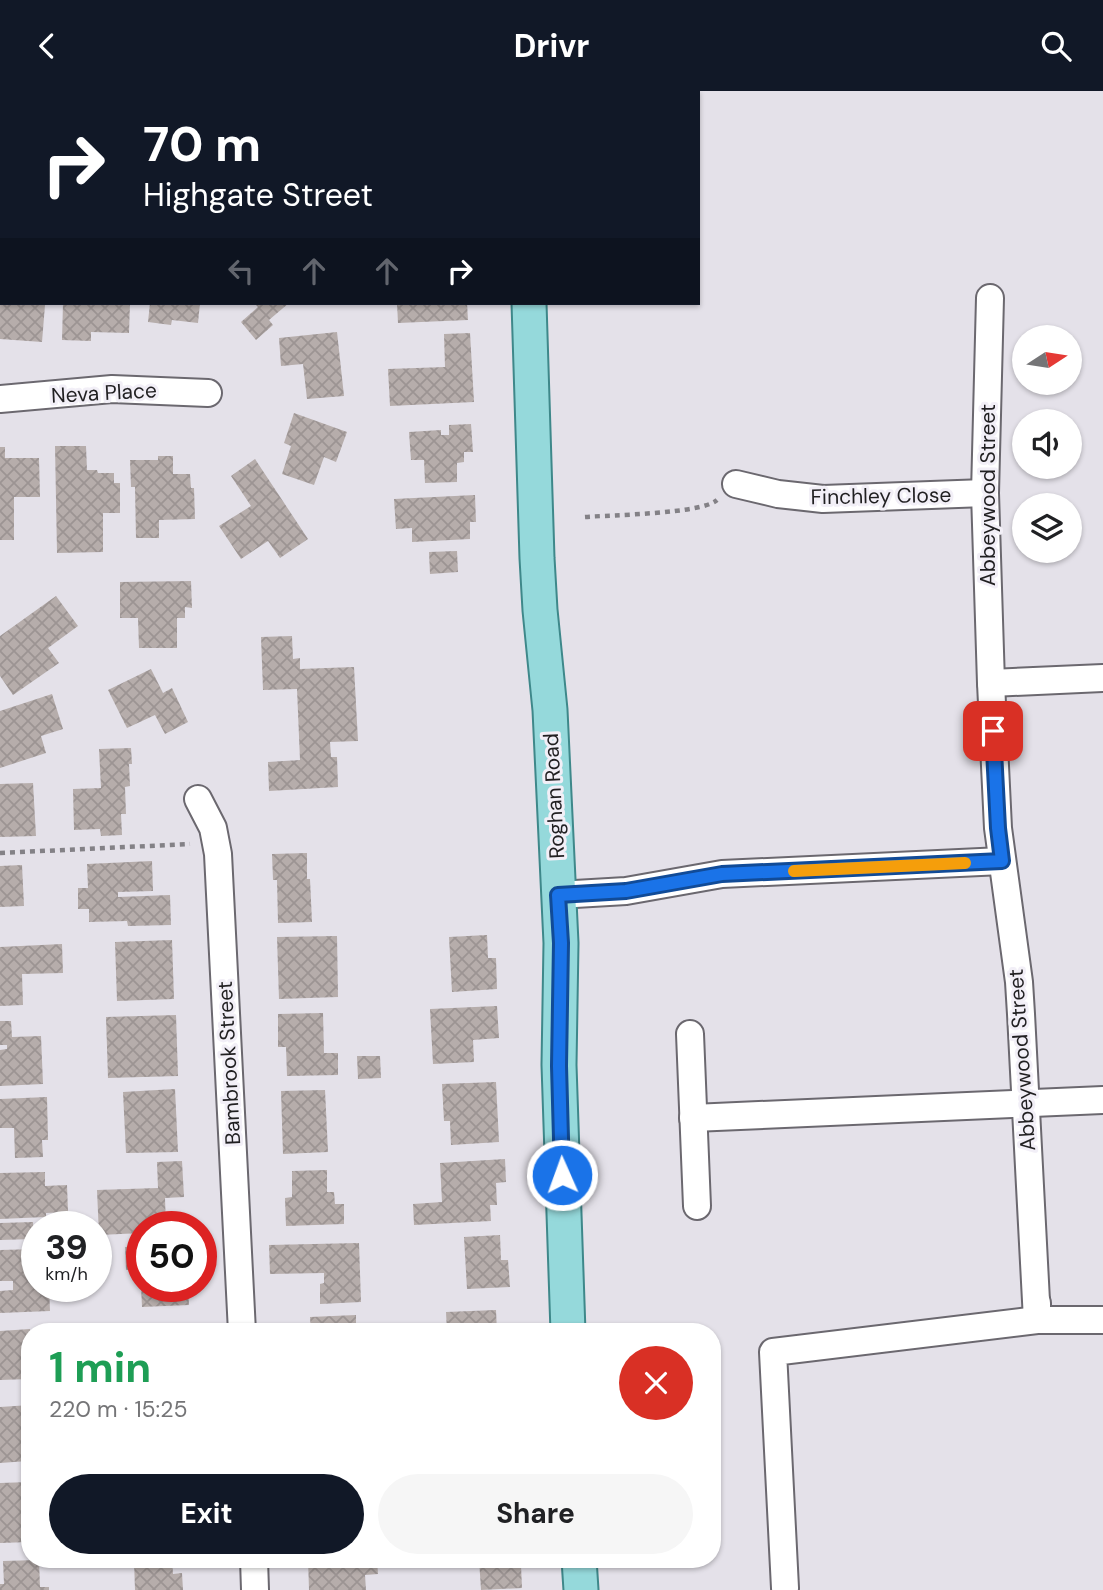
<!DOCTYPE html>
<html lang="en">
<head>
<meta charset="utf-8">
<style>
	:root { --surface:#fff; --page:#f6f6f6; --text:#202124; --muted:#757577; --accent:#111827 }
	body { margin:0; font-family:"DM Sans",sans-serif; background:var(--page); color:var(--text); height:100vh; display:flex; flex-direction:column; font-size:26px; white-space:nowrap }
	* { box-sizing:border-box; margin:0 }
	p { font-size:23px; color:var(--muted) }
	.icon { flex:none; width:38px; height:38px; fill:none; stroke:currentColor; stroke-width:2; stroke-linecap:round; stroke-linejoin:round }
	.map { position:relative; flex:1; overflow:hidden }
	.panel { position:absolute; left:21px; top:1232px; width:700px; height:245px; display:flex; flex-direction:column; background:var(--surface); border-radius:28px; box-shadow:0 2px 5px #0004 }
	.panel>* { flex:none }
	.hud { position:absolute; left:0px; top:0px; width:700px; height:214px; box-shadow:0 2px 5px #0004; background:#111827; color:#fff; overflow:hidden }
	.needle { width:46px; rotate:78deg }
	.controls { position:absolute; left:1012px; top:234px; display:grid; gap:14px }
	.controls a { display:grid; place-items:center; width:70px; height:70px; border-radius:50%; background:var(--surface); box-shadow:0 2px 5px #0004; font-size:35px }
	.speed { position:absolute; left:21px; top:1120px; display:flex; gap:14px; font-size:35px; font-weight:700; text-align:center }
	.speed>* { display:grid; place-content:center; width:91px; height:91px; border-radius:50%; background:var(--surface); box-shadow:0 2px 5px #0004; line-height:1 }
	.speed small { font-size:18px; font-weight:400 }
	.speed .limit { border:10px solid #d22; background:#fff; color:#111 }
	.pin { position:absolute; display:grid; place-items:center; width:60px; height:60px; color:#fff; margin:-30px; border-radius:14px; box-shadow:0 4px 10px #0006 }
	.me { position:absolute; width:77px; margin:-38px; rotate:358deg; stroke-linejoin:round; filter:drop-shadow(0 0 5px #0008) }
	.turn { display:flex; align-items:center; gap:24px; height:147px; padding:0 28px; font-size:32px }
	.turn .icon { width:91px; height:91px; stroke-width:2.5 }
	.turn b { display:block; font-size:49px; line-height:60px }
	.lanes { display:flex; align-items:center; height:66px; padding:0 28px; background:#0003; justify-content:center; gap:35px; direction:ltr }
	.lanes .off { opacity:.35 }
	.round { display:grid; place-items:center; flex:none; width:74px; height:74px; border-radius:37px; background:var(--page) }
	.summary { display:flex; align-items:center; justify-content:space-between; height:119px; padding:0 28px }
	h1 { font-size:42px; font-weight:700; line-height:52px; color:#1e9e55 }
	.primary-button { display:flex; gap:14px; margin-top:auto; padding:14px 28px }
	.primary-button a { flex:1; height:80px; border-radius:42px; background:var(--accent); color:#fff; font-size:28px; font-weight:700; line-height:80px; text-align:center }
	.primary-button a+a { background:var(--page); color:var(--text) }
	header { display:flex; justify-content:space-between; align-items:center; height:91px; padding:0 28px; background:var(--accent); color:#fff; font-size:32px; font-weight:700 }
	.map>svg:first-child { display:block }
	.building { fill:url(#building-cross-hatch) }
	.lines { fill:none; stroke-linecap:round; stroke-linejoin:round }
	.minor-casing { stroke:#6b686f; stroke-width:30 }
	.major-casing { stroke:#3e888a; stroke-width:37 }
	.path { stroke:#838186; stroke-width:4.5; stroke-dasharray:5 5; stroke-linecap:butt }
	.minor { stroke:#fff; stroke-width:26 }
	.major { stroke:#95d9db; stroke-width:33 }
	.route-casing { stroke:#114b97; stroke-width:18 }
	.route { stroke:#1a73e8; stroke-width:12 }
	.slow { stroke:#f59e0b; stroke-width:12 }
	.labels { text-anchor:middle; stroke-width:6; stroke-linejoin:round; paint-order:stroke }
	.street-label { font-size:21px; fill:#201f21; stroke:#f2eff7 }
</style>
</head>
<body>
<header><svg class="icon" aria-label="back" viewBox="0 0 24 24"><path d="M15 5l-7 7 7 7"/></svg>Drivr<svg class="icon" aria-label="search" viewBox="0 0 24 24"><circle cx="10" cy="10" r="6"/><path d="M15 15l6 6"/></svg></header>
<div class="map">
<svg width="1103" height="1499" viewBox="0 0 1103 1499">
	<defs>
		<pattern id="building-cross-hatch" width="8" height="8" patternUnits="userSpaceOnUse" patternTransform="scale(1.75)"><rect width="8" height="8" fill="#b6adab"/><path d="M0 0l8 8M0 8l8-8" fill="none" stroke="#9c9493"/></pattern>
	</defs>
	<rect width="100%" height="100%" fill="#e4e1e9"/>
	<!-- building -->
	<g class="building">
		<path d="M 0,212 L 45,214 L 42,251 L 0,248 Z"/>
		<path d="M 63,212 L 130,212 L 129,242 L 91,241 L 91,250 L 62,249 Z"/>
		<path d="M 150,212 L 200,212 L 198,232 L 172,229 L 171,234 L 148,231 Z"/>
		<path d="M 254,212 L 289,212 L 269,229 L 273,234 L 256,249 L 241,231 L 258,216 Z"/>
		<path d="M 397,212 L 467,212 L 468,229 L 398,232 Z"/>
		<path d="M 337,241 L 344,305 L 307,308 L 303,273 L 281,275 L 279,247 Z"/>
		<path d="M 470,242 L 474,311 L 390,315 L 388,278 L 445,276 L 444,243 Z"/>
		<path d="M 294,322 L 347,341 L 336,371 L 324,366 L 314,394 L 282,383 L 291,355 L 284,352 Z"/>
		<path d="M 471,333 L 473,361 L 464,361 L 464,371 L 457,372 L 457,391 L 425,392 L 424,369 L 411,369 L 409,341 L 441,339 L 441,344 L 449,344 L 449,334 Z"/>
		<path d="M 55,355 L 86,355 L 87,379 L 97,379 L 98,382 L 114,382 L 114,392 L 120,392 L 120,422 L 103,422 L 103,461 L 57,462 Z"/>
		<path d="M 0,356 L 5,356 L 5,367 L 39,367 L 40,406 L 14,406 L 14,449 L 0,449 Z"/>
		<path d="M 158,365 L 173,365 L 173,383 L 190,383 L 191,397 L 194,397 L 195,428 L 159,429 L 159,447 L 136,447 L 135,396 L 131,396 L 130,369 L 158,369 Z"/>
		<path d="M 255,368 L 308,448 L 280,467 L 268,450 L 241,468 L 219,435 L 251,415 L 231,385 Z"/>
		<path d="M 475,404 L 476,431 L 470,431 L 470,448 L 412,451 L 412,437 L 396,438 L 394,408 Z"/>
		<path d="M 457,460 L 458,481 L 430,483 L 429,461 Z"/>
		<path d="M 191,490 L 192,517 L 185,516 L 185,527 L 177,527 L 177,557 L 139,557 L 138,527 L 120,527 L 120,491 Z"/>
		<path d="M 56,505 L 78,535 L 48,557 L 59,572 L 13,604 L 0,585 L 0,545 Z"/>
		<path d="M 292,545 L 293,568 L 300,567 L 300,578 L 354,576 L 358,650 L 330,651 L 331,666 L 337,666 L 338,696 L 269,700 L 268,671 L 300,669 L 297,598 L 263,599 L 261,546 Z"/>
		<path d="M 151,578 L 163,602 L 172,597 L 188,631 L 165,643 L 155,624 L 127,637 L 108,599 Z"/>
		<path d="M 52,603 L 63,638 L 41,645 L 46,662 L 0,677 L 0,620 Z"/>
		<path d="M 131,657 L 132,673 L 129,673 L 130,695 L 125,696 L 126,723 L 121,723 L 122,744 L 101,745 L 100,738 L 74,739 L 73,698 L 101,697 L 99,658 Z"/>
		<path d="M 33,692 L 36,745 L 0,746 L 0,693 Z"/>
		<path d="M 307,762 L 307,788 L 310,788 L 312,831 L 278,832 L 277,789 L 273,789 L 272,763 Z"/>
		<path d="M 152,770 L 153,800 L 118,801 L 118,806 L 170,804 L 171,834 L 128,835 L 127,830 L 89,831 L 89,818 L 78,818 L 78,797 L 88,797 L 87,773 Z"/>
		<path d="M 22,774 L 24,815 L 0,816 L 0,775 Z"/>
		<path d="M 487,844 L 488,867 L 496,867 L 497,898 L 452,901 L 449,846 Z"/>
		<path d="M 337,845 L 338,906 L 279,908 L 277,846 Z"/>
		<path d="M 172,849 L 174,908 L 117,910 L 115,851 Z"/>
		<path d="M 62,853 L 63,882 L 22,883 L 23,914 L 0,915 L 0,856 Z"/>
		<path d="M 497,915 L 499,947 L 473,949 L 474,971 L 433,973 L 430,918 Z"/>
		<path d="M 323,922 L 324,962 L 338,962 L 338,984 L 287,985 L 286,956 L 278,956 L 278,923 Z"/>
		<path d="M 176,924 L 178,985 L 108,987 L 106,926 Z"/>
		<path d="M 0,930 L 11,930 L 12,946 L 41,945 L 43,993 L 0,995 L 0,959 L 7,958 L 7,954 L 0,954 Z"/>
		<path d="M 357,965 L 380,965 L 381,987 L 358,988 Z"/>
		<path d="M 496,991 L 499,1051 L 451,1054 L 450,1030 L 444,1030 L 442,993 Z"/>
		<path d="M 175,998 L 178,1061 L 126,1062 L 123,1001 Z"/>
		<path d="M 325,999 L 328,1061 L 283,1063 L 281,1000 Z"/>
		<path d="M 47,1006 L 48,1049 L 42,1049 L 43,1066 L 15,1067 L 14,1037 L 0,1037 L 0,1008 Z"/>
		<path d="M 505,1068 L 506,1091 L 496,1092 L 497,1114 L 490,1114 L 491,1130 L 414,1134 L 413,1113 L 442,1111 L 440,1072 Z"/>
		<path d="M 182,1070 L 184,1106 L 165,1107 L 166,1136 L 142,1136 L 142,1142 L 99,1144 L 97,1099 L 158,1097 L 157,1071 Z"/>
		<path d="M 327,1079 L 327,1101 L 334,1101 L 335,1113 L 344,1113 L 344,1133 L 286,1135 L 285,1107 L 292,1106 L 292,1080 Z"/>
		<path d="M 45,1081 L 45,1095 L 67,1094 L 68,1121 L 46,1122 L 46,1126 L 0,1128 L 0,1082 Z"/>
		<path d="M 33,1131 L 34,1148 L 0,1149 L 0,1132 Z"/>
		<path d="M 500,1144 L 501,1169 L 508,1169 L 510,1196 L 467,1198 L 464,1146 Z"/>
		<path d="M 359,1152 L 361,1211 L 320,1213 L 320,1193 L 324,1192 L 324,1182 L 270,1183 L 269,1154 Z"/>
		<path d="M 142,1155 L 142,1179 L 126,1179 L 125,1156 Z"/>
		<path d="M 37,1158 L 37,1195 L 49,1195 L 50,1220 L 0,1222 L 0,1200 L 13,1199 L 13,1190 L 0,1190 L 0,1159 Z"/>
		<path d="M 141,1195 L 188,1195 L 189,1214 L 142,1216 Z"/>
		<path d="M 496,1219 L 497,1241 L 447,1241 L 446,1221 Z"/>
		<path d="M 356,1224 L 356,1241 L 311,1241 L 310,1226 Z"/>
		<path d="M 181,1235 L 181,1241 L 143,1241 L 142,1237 Z"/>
		<path d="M 30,1238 L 30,1288 L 0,1289 L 0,1240 Z"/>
		<path d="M 30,1314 L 30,1334 L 27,1334 L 28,1370 L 0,1372 L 0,1316 Z"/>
		<path d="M 30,1391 L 30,1451 L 0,1452 L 0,1392 Z"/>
		<path d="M 172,1468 L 173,1483 L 182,1482 L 183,1499 L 135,1499 L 134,1469 Z"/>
		<path d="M 308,1468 L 377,1468 L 378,1483 L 365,1484 L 366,1499 L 309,1499 Z"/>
		<path d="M 479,1468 L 513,1468 L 513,1474 L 521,1474 L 522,1497 L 481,1499 Z"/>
		<path d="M 39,1469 L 40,1496 L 49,1496 L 49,1499 L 0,1499 L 0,1493 L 4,1493 L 3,1470 Z"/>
	</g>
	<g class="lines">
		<defs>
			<g id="minor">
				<path d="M 990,207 L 985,402 L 991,592 L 998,737 L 1019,891 L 1021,923 L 1037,1229 L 1103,1229"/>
				<path d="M 0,308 L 112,298 L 208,302"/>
				<path d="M 736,393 L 778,403 L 823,408 L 985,402"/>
				<path d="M 991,592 L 1103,587"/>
				<path d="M 198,708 L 213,737 L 218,763 L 242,1241"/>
				<path d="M 558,804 L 626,800 L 722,783 L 1002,770"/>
				<path d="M 690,943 L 697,1115"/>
				<path d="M 693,1027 L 1103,1009"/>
				<path d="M 254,1468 L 255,1499"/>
				<path d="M 785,1497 L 773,1261 L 1037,1229 L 1037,1212"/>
			</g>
			<g id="major">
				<path d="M 521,0 L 521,2"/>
				<path d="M 529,212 L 537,467 L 540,519 L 550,619 L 561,852 L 559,974 L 568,1241"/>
				<path d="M 579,1468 L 581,1499"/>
			</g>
		</defs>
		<!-- minor casing -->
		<use href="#minor" class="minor-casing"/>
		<!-- major casing -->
		<use href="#major" class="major-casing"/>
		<!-- path -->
		<g class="path">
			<path d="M 585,426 C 609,424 702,423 717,409"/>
			<path d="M 0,762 L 190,753"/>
		</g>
		<!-- minor -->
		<use href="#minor" class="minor"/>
		<!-- major -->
		<use href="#major" class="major"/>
	</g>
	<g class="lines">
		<defs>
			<path id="route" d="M 562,1084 L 559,975 L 561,852 L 558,804 L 626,800 L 722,783 L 1002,770 L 998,737 L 993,640"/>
		</defs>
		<!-- route casing -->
		<use href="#route" class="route-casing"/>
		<!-- route -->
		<use href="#route" class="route"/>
		<!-- slow -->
		<path class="slow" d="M 794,780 L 965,772"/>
	</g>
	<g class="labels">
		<!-- street labels -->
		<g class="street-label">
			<text transform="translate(104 302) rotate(-3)" y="7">Neva Place</text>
			<text transform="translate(988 404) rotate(-90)" y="7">Abbeywood Street</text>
			<text transform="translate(881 405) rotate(-1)" y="7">Finchley Close</text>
			<text transform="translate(554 705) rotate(-93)" y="7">Roghan Road</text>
			<text transform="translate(1022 969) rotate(-94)" y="7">Abbeywood Street</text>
			<text transform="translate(229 972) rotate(-93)" y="7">Bambrook Street</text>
		</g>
	</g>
</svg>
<div class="controls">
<a><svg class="needle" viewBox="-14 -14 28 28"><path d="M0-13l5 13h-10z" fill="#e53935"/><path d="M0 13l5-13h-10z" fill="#757577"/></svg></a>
<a><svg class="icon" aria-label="sound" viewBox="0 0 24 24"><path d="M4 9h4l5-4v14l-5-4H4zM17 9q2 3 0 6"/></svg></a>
<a><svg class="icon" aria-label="layers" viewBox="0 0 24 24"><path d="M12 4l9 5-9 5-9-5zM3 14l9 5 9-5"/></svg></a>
</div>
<div class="speed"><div>39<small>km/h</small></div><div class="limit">50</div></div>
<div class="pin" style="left:993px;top:640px;background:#d93025"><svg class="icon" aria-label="arrive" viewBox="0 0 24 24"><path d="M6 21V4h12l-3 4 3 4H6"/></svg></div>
<svg class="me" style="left:562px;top:1084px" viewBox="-20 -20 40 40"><circle r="17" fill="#1a73e8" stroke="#fff" stroke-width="3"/><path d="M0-11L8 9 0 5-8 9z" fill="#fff"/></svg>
<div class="hud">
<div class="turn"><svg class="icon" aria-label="right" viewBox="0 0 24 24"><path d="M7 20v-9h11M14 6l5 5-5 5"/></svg><div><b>70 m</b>Highgate Street</div></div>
<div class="lanes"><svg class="icon off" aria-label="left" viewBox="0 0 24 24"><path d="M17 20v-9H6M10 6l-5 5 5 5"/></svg><svg class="icon off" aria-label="ahead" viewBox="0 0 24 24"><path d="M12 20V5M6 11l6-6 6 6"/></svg><svg class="icon off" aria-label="ahead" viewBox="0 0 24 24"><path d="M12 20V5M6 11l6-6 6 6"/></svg><svg class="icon" aria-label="right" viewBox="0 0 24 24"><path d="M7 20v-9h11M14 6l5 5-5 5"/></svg></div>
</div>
<section class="panel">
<div class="summary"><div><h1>1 min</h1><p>220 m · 15:25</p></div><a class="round" style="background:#d93025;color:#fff"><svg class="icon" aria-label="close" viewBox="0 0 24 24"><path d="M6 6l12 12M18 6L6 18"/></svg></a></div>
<div class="primary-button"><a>Exit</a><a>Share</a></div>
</section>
</div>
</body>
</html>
